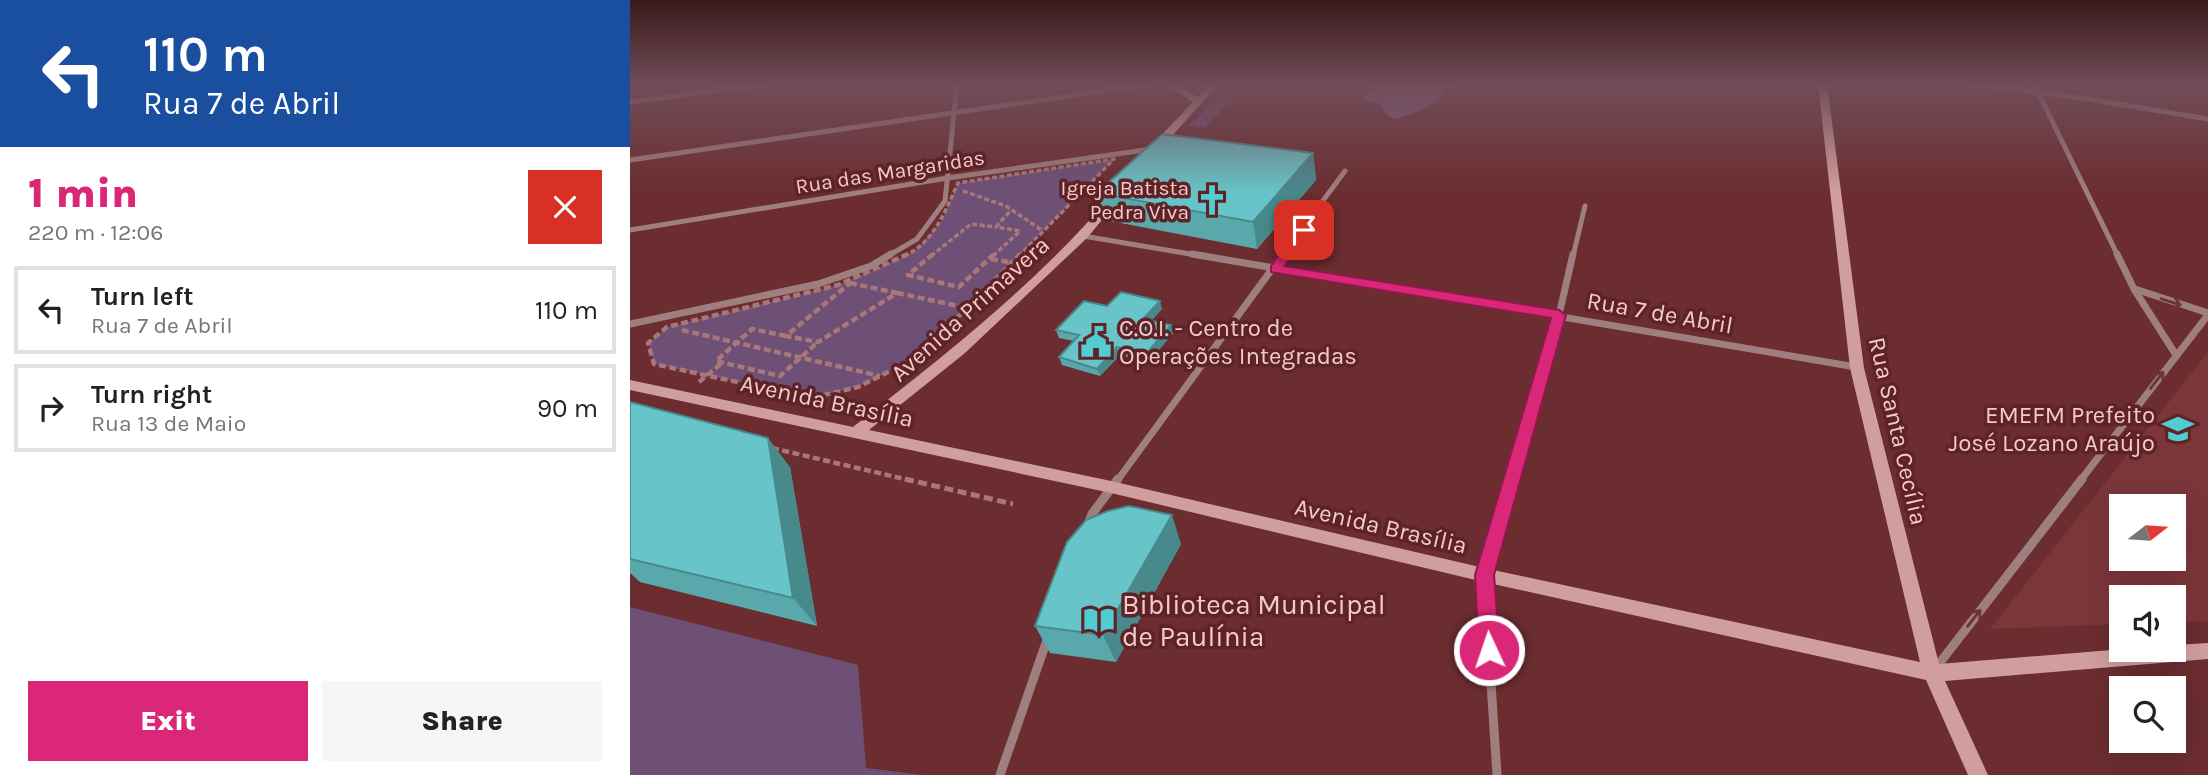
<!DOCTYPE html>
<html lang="en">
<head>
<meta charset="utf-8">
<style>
	:root { --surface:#fff; --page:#f6f6f6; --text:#222; --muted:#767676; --line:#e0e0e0; --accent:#db2777 }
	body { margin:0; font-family:Karla,sans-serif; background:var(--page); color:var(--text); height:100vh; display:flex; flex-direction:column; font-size:26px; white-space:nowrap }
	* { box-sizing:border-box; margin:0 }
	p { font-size:23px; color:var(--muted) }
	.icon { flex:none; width:38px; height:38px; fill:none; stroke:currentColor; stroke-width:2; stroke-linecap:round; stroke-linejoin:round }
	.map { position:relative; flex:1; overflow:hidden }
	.panel { display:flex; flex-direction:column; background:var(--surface); width:630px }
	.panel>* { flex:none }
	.guide { background:#1a4fa0; color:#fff; overflow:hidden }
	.needle { width:46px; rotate:73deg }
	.tools { position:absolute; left:1479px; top:494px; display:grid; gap:14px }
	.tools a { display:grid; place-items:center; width:77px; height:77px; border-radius:0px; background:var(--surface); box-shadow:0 7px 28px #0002; font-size:35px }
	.pin { position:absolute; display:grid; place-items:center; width:60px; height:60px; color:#fff; margin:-30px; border-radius:14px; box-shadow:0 4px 10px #0006 }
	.me { position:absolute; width:77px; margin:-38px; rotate:357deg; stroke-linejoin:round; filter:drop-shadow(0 0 5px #0008) }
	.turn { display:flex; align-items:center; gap:24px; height:147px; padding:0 28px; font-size:32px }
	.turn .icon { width:91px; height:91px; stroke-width:2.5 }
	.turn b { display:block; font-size:49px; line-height:60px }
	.round { display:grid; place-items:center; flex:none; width:74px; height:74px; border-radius:0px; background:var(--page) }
	.summary { display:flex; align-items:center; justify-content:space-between; height:119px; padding:0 28px }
	h1 { font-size:42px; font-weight:800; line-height:52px; color:var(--accent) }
	.cta { display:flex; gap:14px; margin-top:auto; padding:14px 28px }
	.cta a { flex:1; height:80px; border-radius:0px; background:var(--accent); color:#fff; font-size:28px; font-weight:800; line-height:80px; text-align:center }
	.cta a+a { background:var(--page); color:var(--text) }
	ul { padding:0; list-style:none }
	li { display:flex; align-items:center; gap:21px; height:88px; margin:0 14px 10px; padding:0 14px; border:4px solid var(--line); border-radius:0px }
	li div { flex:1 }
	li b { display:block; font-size:26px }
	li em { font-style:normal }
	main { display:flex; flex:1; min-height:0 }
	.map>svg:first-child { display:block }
	.built { fill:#7b363a; fill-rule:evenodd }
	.green { fill:#6e4f76 }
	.forest { fill:#84608e }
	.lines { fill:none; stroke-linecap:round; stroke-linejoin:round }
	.path-far2 { stroke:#aa7779; stroke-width:3.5; stroke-dasharray:5 2.5; stroke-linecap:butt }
	.path-far1 { stroke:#aa7779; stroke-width:4.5; stroke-dasharray:7 3.5; stroke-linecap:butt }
	.path { stroke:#aa7779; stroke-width:5; stroke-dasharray:9 4.5; stroke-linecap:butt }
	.street-far2 { stroke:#9e7e7e; stroke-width:5 }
	.street-far1 { stroke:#9e7e7e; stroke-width:7 }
	.street { stroke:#9e7e7e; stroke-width:9 }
	.secondary { fill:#d19e9e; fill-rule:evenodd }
	.wall { fill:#59a9ac }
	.shaded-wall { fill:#48898c }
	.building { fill:#67c4c8; stroke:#48898c; stroke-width:2 }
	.oneway { stroke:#6c3438 }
	.route { fill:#db2777; stroke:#8e194d; stroke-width:2 }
	.labels { text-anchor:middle; stroke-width:7; stroke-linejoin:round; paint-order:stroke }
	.far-street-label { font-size:21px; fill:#f1caca; stroke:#5f2226 }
	.far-poi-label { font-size:21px; fill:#f1caca; stroke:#5f2226; text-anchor:end }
	.street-label { font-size:24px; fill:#f1caca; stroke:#5f2226 }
	.poi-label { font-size:24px; fill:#f1caca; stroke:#5f2226; text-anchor:start }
	.near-poi-label { font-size:28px; fill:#f1caca; stroke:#5f2226; text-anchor:start }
</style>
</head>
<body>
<main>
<section class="panel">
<div class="guide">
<div class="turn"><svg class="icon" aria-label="left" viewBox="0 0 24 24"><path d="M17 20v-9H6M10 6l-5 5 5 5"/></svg><div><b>110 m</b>Rua 7 de Abril</div></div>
</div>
<div class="summary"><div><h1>1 min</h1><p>220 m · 12:06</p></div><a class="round" style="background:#d93025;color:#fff"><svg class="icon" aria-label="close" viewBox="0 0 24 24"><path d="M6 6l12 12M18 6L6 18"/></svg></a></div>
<ul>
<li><svg class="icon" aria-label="left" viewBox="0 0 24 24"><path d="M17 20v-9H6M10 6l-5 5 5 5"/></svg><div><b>Turn left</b><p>Rua 7 de Abril</p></div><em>110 m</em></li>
<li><svg class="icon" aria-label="right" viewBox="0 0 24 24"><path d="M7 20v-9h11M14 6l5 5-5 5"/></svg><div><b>Turn right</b><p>Rua 13 de Maio</p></div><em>90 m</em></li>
</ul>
<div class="cta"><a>Exit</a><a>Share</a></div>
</section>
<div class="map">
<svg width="1578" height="775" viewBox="0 0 1578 775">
	<rect width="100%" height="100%" fill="#6b2d30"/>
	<!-- built -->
	<path class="built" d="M 1578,352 L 1578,621 L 1544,622 L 1544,597 L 1491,597 L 1491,624 L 1360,629 ZM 1491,506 L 1544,506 L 1544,558 L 1491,558 Z"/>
	<!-- green -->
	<g class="green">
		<path d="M 599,89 L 611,90 L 575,128 L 559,125 Z"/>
		<path d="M 484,159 L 334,312 L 278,362 L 228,387 L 181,398 L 24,364 L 18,343 L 37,327 L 208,285 L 284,252 L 311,222 L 328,183 Z"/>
		<path d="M 0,607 L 228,665 L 236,768 L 292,775 L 0,775 Z"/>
	</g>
	<!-- forest -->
	<path class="forest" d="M 749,84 L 820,84 C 812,105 784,113 765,119 L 756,114 L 749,103 L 732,100 Z"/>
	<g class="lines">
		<!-- path-far2 -->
		<g class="path-far2">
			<path d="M 333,191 L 376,206 L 413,231"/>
			<path d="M 366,227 L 381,210"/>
			<path d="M 274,256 C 303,244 316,210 328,183 L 484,159 L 389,256"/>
			<path d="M 301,256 L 341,224 L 366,227"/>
			<path d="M 363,256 L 390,231 L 366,227"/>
		</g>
		<!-- path-far1 -->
		<g class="path-far1">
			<path d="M 278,254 L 208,285 L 37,327 L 18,343 L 24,364 L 181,398 L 228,387 L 278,362 L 338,308 L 390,254"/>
			<path d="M 303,254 L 278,275 L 329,287 L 364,254"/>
			<path d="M 361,259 L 379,262"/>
			<path d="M 220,283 L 267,293 L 188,342 L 156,336 Z"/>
			<path d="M 267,293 L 338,308"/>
			<path d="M 52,330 L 250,376"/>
			<path d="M 156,336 L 122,329 L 86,361 L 150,376 L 188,342"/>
			<path d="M 69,382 L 92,363"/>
			<path d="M 142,448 L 283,481"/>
		</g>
		<!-- path -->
		<path class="path" d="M 275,479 L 383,504"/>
		<!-- street-far2 -->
		<g class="street-far2">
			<path d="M 1341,84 L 1459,99 L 1578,119"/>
			<path d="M 1404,84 L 1488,256"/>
			<path d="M 0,102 L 136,84"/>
			<path d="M 0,160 L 521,84"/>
			<path d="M 0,230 L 318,178 L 522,149"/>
			<path d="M 453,236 L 572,256"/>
			<path d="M 258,256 L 287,239 L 315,201 L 327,84"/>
			<path d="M 652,256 L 715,171"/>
			<path d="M 943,256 L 955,206"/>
		</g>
		<!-- street-far1 -->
		<g class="street-far1">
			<path d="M 562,254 L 1226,367"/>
			<path d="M 1487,254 L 1504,289 L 1546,355"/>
			<path d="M 1505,289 L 1578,313"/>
			<path d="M 0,324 L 188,284 L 241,266 L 261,254"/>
			<path d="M 487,481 L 653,254"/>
			<path d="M 881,481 L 929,315 L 943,254"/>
			<path d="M 1450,481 L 1578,315"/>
		</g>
		<!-- street -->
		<g class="street">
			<path d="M 457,527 L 462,514 L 488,479"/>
			<path d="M 1305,669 L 1452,479"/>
			<path d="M 370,775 L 418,637"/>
			<path d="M 867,775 L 854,575 L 882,479"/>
		</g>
		<!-- secondary -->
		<g class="secondary">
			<path d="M 534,84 L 545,84 L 568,97 L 580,84 L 589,84 L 530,149 L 526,150 L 521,147 L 522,145 L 563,102 Z"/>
			<path d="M 1188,84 L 1197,84 L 1234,368 L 1309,664 L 1494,649 L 1544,649 L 1544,645 L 1578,643 L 1578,659 L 1315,681 L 1358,775 L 1338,775 L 1296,680 L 854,582 L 481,493 L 0,390 L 0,380 L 223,427 C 314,356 406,284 481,196 L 485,195 L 490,198 L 457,238 L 335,353 L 239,430 L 481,481 L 854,568 L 1290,662 L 1220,368 Z"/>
		</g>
	</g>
	<!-- wall -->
	<g class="wall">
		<path d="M 683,153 L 686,180 L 627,249 L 475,220 L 467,193 Z"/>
		<path d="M 477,306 L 532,309 L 521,321 L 543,333 L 519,362 L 490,355 L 470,376 L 432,365 L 429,357 L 444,341 L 429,338 L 426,330 Z"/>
		<path d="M 0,402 L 160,467 L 187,626 L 10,582 L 0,573 Z"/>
		<path d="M 551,544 L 486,662 L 420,653 L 405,626 Z"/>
	</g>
	<!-- shaded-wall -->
	<g class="shaded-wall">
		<path d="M 683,153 L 686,180 L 627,249 L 623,222 Z"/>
		<path d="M 530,301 L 532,309 L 515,326 L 513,319 Z"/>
		<path d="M 541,325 L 543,333 L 519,362 L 516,354 Z"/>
		<path d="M 487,347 L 490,355 L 470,376 L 467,369 Z"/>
		<path d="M 138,438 L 160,467 L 187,626 L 163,598 Z"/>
		<path d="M 542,515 L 551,544 L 486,662 L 473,635 Z"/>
	</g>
	<!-- building -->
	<g class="building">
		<path d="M 532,134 L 683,153 L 623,222 L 467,193 Z"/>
		<path d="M 491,292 L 530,301 L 513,319 L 541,325 L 516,354 L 487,347 L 467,369 L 429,357 L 449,335 L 426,330 L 454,301 L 477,306 Z"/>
		<path d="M 0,402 L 138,438 L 163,598 L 0,559 Z"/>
		<path d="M 499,506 L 542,515 L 473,635 L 405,626 L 437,542 L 456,520 L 478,511 Z"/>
	</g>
	<!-- one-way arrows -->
	<defs><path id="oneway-shaft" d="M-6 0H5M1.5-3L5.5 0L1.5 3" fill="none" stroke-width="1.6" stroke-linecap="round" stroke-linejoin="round" transform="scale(1.75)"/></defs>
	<g class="oneway">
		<use href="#oneway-shaft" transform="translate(1541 302) rotate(18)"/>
		<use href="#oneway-shaft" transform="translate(1527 380) rotate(-52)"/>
		<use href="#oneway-shaft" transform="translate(1344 618) rotate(-52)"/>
	</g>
	<!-- sky -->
	<linearGradient id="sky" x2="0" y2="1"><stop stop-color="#3b191a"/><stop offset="0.44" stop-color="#714c59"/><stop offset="1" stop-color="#714c59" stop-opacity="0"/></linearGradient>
	<rect width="1578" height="193" fill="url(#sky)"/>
	<!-- route -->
	<path class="route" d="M 674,226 L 680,230 L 655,266 L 929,310 L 936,315 L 864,575 L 870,650 L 866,657 L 859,659 L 852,657 L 849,650 L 845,575 L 921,318 L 641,272 L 641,266 L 669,227 Z"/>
	<!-- icons -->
	<defs>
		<symbol id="church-bare" viewBox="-9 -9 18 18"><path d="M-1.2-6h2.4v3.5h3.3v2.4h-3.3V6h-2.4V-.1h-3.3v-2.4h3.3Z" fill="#51ccd1" stroke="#5f2226" stroke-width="2.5" paint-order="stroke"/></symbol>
		<symbol id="civic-bare" viewBox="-9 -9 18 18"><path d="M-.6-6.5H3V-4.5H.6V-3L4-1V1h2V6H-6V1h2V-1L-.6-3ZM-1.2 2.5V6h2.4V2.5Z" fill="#51ccd1" stroke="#5f2226" stroke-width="2.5" paint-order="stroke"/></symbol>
		<symbol id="school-bare" viewBox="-9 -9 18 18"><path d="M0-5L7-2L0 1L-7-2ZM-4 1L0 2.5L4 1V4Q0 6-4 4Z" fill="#51ccd1" stroke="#5f2226" stroke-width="2.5" paint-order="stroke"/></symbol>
		<symbol id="library-bare" viewBox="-9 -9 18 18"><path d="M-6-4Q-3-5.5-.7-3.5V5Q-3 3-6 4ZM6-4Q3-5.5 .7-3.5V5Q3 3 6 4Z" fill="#51ccd1" stroke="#5f2226" stroke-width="2.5" paint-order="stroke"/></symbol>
	</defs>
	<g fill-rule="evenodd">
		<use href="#church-bare" x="560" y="178" width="44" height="44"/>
		<use href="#civic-bare" x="444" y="320" width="44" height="44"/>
		<use href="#school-bare" x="1526" y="407" width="44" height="44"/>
		<use href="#library-bare" x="447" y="598" width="44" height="44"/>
	</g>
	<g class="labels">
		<!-- far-street labels -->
		<g class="far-street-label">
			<text transform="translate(260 172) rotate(-9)" y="7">Rua das Margaridas</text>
		</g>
		<!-- far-poi labels -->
		<g class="far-poi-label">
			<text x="559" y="195">Igreja Batista<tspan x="559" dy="24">Pedra Viva</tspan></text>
		</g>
		<!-- street labels -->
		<g class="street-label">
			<text transform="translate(340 309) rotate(-42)" y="8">Avenida Primavera</text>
			<text transform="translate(1030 313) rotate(10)" y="8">Rua 7 de Abril</text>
			<text transform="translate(197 401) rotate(12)" y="8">Avenida Brasília</text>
			<text transform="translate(1268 431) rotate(77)" y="8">Rua Santa Cecília</text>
			<text transform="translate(751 526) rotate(13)" y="8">Avenida Brasília</text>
		</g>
		<!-- poi labels -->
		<g class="poi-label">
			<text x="489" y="336">C.O.I. - Centro de<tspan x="489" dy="28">Operações Integradas</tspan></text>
			<text x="1525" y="423" text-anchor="end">EMEFM Prefeito<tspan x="1525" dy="28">José Lozano Araújo</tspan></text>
		</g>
		<!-- near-poi labels -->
		<g class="near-poi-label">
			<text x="492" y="614">Biblioteca Municipal<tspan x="492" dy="32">de Paulínia</tspan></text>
		</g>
	</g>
</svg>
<div class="tools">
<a><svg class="needle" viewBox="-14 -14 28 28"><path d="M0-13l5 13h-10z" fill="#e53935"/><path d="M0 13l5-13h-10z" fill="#767676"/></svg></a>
<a><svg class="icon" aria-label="sound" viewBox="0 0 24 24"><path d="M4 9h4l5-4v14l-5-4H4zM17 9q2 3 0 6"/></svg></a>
<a><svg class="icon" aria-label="search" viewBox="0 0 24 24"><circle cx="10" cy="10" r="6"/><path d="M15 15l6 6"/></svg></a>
</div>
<div class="pin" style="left:674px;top:230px;background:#d93025"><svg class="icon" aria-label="arrive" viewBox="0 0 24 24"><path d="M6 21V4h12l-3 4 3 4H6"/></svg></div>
<svg class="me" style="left:859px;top:650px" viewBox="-20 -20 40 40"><circle r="17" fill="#db2777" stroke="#fff" stroke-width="3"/><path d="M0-11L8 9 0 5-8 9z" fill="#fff"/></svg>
</div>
</main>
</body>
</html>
